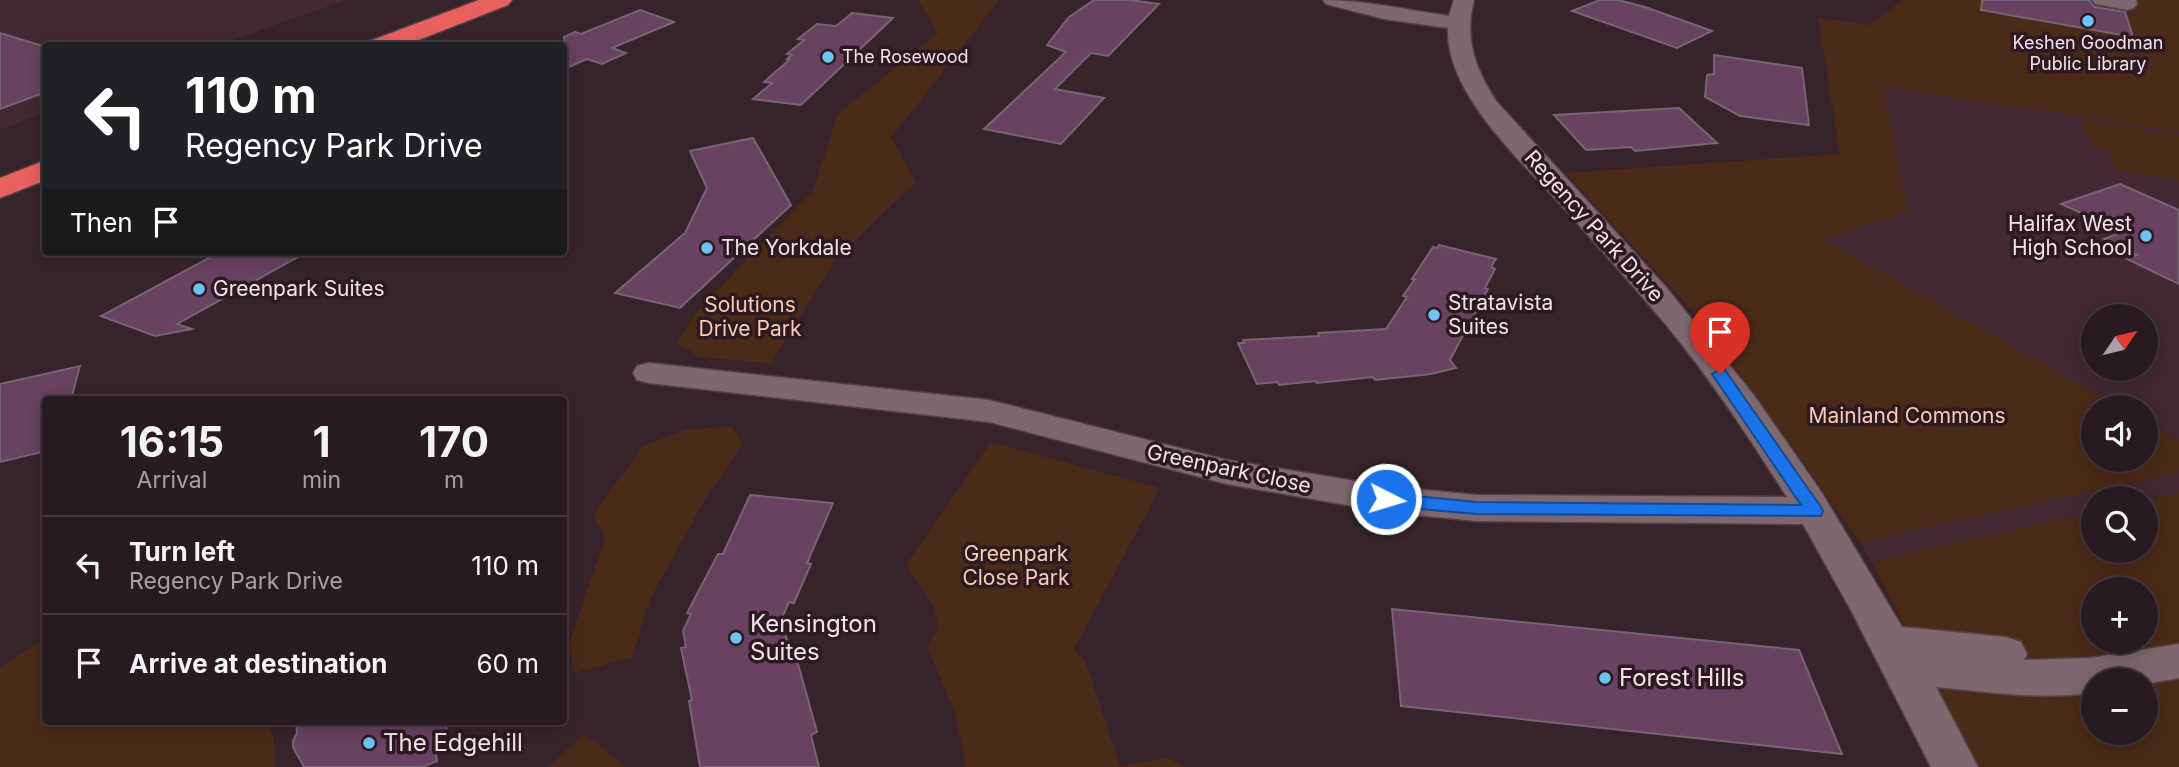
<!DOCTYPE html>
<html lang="en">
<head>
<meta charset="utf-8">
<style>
	:root { --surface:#281b20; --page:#34282d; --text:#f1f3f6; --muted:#a5a1a5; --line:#44393e }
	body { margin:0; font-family:Inter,sans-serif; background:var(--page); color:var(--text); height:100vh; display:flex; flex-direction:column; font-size:26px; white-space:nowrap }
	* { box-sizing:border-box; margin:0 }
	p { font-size:23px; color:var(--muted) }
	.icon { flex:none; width:38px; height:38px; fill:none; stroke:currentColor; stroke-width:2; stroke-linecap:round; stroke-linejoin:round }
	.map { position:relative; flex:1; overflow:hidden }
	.sheet { position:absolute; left:42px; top:396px; width:525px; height:329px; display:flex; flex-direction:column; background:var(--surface); border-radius:7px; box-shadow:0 4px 18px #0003,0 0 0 2px var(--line) }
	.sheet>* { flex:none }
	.top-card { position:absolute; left:42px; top:42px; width:525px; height:214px; border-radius:7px; box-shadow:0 4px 18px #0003,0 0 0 2px var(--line); background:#202124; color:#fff; overflow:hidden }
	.needle { width:46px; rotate:55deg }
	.controls { position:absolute; left:2081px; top:304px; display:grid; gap:14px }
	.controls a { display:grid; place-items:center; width:77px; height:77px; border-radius:50%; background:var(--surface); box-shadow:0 4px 18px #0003,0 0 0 2px var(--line); font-size:35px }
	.pin { position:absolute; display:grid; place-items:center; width:60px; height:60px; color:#fff; margin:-72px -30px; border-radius:50% 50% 50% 0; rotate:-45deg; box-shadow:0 0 7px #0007 }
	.pin .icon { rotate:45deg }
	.me { position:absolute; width:77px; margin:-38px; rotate:95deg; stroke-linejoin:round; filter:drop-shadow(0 0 5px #0008) }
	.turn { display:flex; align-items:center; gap:24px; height:147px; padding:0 28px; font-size:32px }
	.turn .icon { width:91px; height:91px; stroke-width:2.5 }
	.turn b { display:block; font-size:49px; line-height:60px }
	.then { display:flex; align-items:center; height:66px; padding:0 28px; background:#0003; gap:14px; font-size:26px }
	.eta { display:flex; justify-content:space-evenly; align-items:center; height:119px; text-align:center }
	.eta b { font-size:42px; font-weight:700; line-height:49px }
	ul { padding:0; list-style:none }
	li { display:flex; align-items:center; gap:21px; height:98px; padding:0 28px; border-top:2px solid var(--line) }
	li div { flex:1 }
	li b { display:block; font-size:26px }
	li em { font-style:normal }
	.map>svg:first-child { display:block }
	.built { fill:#432931; fill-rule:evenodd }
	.green { fill:#4c2a18; fill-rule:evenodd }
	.building { fill:#684260; stroke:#766572; stroke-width:2 }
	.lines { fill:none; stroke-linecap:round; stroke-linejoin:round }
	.minor-casing { stroke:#504145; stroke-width:3 }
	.highway-casing { stroke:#504145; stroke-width:3 }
	.minor { fill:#7e686e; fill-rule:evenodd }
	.highway { fill:#e9605f; fill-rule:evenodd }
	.route { fill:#1a73e8; stroke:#114b97; stroke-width:2 }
	.poi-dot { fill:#6fc2f4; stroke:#2c1a20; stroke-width:2.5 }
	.labels { text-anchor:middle; stroke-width:7; stroke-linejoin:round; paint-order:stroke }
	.far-poi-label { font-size:18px; fill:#f1e4e8; stroke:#2c1a20 }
	.poi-label { font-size:21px; fill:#f1e4e8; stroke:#2c1a20; text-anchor:start }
	.street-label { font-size:21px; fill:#f1e4e8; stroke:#2c1a20 }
	.park-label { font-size:21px; fill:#f9ccb6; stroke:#2c1a20 }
	.near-poi-label { font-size:24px; fill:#f1e4e8; stroke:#2c1a20; text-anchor:start }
</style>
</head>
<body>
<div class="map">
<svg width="2179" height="767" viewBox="0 0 2179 767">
	<rect width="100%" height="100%" fill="#36242a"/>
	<!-- built -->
	<g class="built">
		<path d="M 0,0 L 346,0 L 219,45 L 46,46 L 45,112 L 0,130 Z"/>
		<path d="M 1882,87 L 2179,131 L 2179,441 L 2146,422 L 2146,408 L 2121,408 L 1823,239 L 1908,213 ZM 2093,317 L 2146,317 L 2146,369 L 2093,369 Z"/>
		<path d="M 2179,472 L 2179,493 L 2146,500 L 2093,499 L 2093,512 L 1872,562 L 1860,542 Z"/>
	</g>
	<!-- green -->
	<g class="green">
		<path d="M 918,0 L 999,0 L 891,138 L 916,182 L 836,259 L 771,363 L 698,357 L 690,350 L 676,344 L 698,310 L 813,191 L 838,114 L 938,33 Z"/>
		<path d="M 1903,0 L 2179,0 L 2179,131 L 1883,87 L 1908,213 L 1823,239 L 2121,408 L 2093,408 L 2093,460 L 2146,460 L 2146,422 L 2179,441 L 2179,472 L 1860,542 L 1708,328 L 1566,173 L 1840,154 L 1818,18 L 1870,25 Z"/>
		<path d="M 2081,119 L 2179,135 L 2179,181 L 2118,170 L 2109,150 L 2092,147 Z"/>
		<path d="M 731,426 L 743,444 L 704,501 L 650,599 L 632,657 L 575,673 L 568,648 L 605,538 L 593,515 L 643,446 L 685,430 Z"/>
		<path d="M 991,442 L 1160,488 L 1074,649 L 1086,663 L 1120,766 L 1168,758 L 1185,767 L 966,767 L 955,712 L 927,647 L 938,628 L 934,606 L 906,565 Z"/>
		<path d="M 2179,493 L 2179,767 L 1977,767 L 1872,562 L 2093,512 L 2093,551 L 2146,551 L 2146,500 ZM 2093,590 L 2146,590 L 2146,642 L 2093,642 ZM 2093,681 L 2146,681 L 2146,733 L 2093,733 Z"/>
		<path d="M 45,639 L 46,721 L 265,721 L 273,736 L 275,767 L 0,767 L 0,667 Z"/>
		<path d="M 585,734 L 626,767 L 548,767 Z"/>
	</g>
	<!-- building -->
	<g class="building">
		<path d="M 1094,0 L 1130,0 L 1159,4 L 1108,56 L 1091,53 L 1055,89 L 1104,98 L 1061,144 L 984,129 L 1066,52 L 1047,45 L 1069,17 Z"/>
		<path d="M 1600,0 L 1618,0 L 1645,7 L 1712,31 L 1677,48 L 1572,11 Z"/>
		<path d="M 1982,0 L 2089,0 L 2095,7 L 2125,12 L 2133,37 L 1981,10 Z"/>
		<path d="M 640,10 L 674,22 L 612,48 L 626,53 L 602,64 L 587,59 L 564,69 L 564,37 L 575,32 L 581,34 Z"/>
		<path d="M 852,13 L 893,18 L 801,105 L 753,99 L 772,83 L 764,82 L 789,60 L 787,59 L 792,55 L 787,54 L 804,40 L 798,39 L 817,24 L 836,26 Z"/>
		<path d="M 0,33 L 46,47 L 46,92 L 0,109 Z"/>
		<path d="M 1714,55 L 1802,68 L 1809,125 L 1740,116 L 1705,97 L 1707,75 L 1714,74 Z"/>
		<path d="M 1679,108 L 1717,143 L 1635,151 L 1631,147 L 1586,150 L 1554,115 Z"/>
		<path d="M 753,138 L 791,205 L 680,308 L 615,293 L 685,233 L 707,188 L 690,151 Z"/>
		<path d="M 2120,184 L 2179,210 L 2179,284 L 2127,259 L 2137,255 L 2104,239 L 2123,232 L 2061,204 Z"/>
		<path d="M 1439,245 L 1496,259 L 1491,267 L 1495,269 L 1485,288 L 1488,289 L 1450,360 L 1456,368 L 1431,374 L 1375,380 L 1373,377 L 1317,383 L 1316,381 L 1279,385 L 1277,382 L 1257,384 L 1238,343 L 1244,343 L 1243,340 L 1319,336 L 1318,333 L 1386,329 L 1407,297 L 1403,296 L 1415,279 L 1412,279 L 1433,247 L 1437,248 Z"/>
		<path d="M 220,252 L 307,252 L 177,324 L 192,329 L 155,336 L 101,316 Z"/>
		<path d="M 80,366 L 71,399 L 46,399 L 46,451 L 0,462 L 0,384 Z"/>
		<path d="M 750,495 L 833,503 L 807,563 L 811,564 L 794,603 L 789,602 L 781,620 L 789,647 L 793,646 L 817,732 L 811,735 L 819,767 L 700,767 L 689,701 L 692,700 L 681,648 L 686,647 L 683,631 L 691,614 L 687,613 L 718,554 L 723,554 Z"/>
		<path d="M 1392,609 L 1799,650 L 1842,754 L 1401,706 Z"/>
		<path d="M 296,721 L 438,721 L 445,724 L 448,734 L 442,745 L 435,748 L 437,761 L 422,767 L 304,767 L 293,747 L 293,741 L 297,733 Z"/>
	</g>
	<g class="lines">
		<defs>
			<g id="minor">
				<path d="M 1323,0 C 1365,0 1407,10 1449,16 L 1454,0 L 1474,0 C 1464,39 1475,68 1496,101 L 1665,286 L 1753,394 L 1822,493 L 1902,627 L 2006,637 L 2021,642 L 2027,654 L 2024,660 L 2090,658 L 2179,644 L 2179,678 L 2146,684 L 2146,681 L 2093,681 L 2093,693 C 2040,700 1988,692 1936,687 L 1978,767 L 1931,767 L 1853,614 L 1803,524 L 1476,521 L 1386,512 L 1227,484 L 989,422 L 649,383 L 637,380 L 633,373 L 637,366 L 649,363 L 989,400 L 1227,460 L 1386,486 L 1476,495 L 1787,497 C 1750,439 1712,381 1668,327 C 1636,289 1603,252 1570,215 C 1528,167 1445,96 1448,28 L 1384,19 L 1326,4 Z"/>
				<path d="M 2092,0 L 2136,0 L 2137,4 L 2134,8 L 2127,10 L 2095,4 Z"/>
			</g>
			<g id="highway">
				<path d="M 479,0 L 512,0 L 508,5 L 403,46 L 367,46 L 370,41 Z"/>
				<path d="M 46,160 L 46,180 L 0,198 L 0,178 Z"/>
			</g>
		</defs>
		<!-- minor casing -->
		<use href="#minor" class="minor-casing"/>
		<!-- highway casing -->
		<use href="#highway" class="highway-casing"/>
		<!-- minor -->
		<use href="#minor" class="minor"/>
		<!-- highway -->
		<use href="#highway" class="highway"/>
	</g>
	<!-- route -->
	<path class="route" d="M 1720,369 L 1725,370 L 1821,507 L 1823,511 L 1821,516 L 1476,514 L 1386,506 L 1379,504 L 1377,499 L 1379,495 L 1386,493 L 1476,502 L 1801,505 L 1712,374 Z"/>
	<!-- markers -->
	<g class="poi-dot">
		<circle cx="2088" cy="21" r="7"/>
		<circle cx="828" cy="57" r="7"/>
		<circle cx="2146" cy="236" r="7"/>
		<circle cx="707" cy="248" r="7"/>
		<circle cx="199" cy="289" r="7"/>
		<circle cx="1434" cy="315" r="7"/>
		<circle cx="736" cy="638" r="7"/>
		<circle cx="1605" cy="678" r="7"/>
		<circle cx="369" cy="743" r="7"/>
	</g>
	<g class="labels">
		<!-- far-poi labels -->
		<g class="far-poi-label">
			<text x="2088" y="49">Keshen Goodman<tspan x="2088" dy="21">Public Library</tspan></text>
			<text x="842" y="63" text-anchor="start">The Rosewood</text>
		</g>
		<!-- poi labels -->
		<g class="poi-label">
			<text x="2132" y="231" text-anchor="end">Halifax West<tspan x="2132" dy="24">High School</tspan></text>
			<text x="721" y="255">The Yorkdale</text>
			<text x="213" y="296">Greenpark Suites</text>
			<text x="1448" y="310">Stratavista<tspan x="1448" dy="24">Suites</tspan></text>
		</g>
		<!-- street labels -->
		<g class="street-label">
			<text transform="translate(1594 226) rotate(48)" y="7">Regency Park Drive</text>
			<text transform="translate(1229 469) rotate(12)" y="7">Greenpark Close</text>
		</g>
		<!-- park labels -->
		<g class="park-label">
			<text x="750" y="312">Solutions<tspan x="750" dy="24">Drive Park</tspan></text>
			<text x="1907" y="423">Mainland Commons</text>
			<text x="1016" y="561">Greenpark<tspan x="1016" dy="24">Close Park</tspan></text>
		</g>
		<!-- near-poi labels -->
		<g class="near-poi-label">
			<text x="750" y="632">Kensington<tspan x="750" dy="28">Suites</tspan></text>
			<text x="1619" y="686">Forest Hills</text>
			<text x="383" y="751">The Edgehill</text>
		</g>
	</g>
</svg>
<div class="controls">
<a><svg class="needle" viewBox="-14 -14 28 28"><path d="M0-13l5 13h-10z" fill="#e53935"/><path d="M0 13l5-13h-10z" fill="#a5a1a5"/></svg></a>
<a><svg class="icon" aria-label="sound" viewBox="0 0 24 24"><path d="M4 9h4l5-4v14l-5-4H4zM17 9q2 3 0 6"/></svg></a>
<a><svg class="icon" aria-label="search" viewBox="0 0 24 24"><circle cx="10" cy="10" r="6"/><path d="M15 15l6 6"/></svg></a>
<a>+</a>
<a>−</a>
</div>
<div class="pin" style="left:1720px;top:374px;background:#d93025"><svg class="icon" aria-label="arrive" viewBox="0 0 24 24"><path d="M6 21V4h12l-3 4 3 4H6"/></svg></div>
<svg class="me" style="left:1386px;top:499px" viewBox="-20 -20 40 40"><circle r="17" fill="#1a73e8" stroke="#fff" stroke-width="3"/><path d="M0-11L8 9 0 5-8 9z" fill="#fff"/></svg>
<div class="top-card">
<div class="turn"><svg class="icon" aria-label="left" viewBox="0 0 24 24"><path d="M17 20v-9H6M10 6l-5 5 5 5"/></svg><div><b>110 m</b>Regency Park Drive</div></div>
<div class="then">Then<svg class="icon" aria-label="arrive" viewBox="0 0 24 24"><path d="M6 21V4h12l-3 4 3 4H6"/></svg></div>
</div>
<section class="sheet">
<div class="eta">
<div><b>16:15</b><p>Arrival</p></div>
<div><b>1</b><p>min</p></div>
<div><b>170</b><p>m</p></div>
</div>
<ul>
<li><svg class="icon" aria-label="left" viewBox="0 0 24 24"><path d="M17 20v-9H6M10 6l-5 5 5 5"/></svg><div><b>Turn left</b><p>Regency Park Drive</p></div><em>110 m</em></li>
<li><svg class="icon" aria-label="arrive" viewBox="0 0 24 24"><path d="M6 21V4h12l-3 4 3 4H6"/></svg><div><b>Arrive at destination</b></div><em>60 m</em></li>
</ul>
</section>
</div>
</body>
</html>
